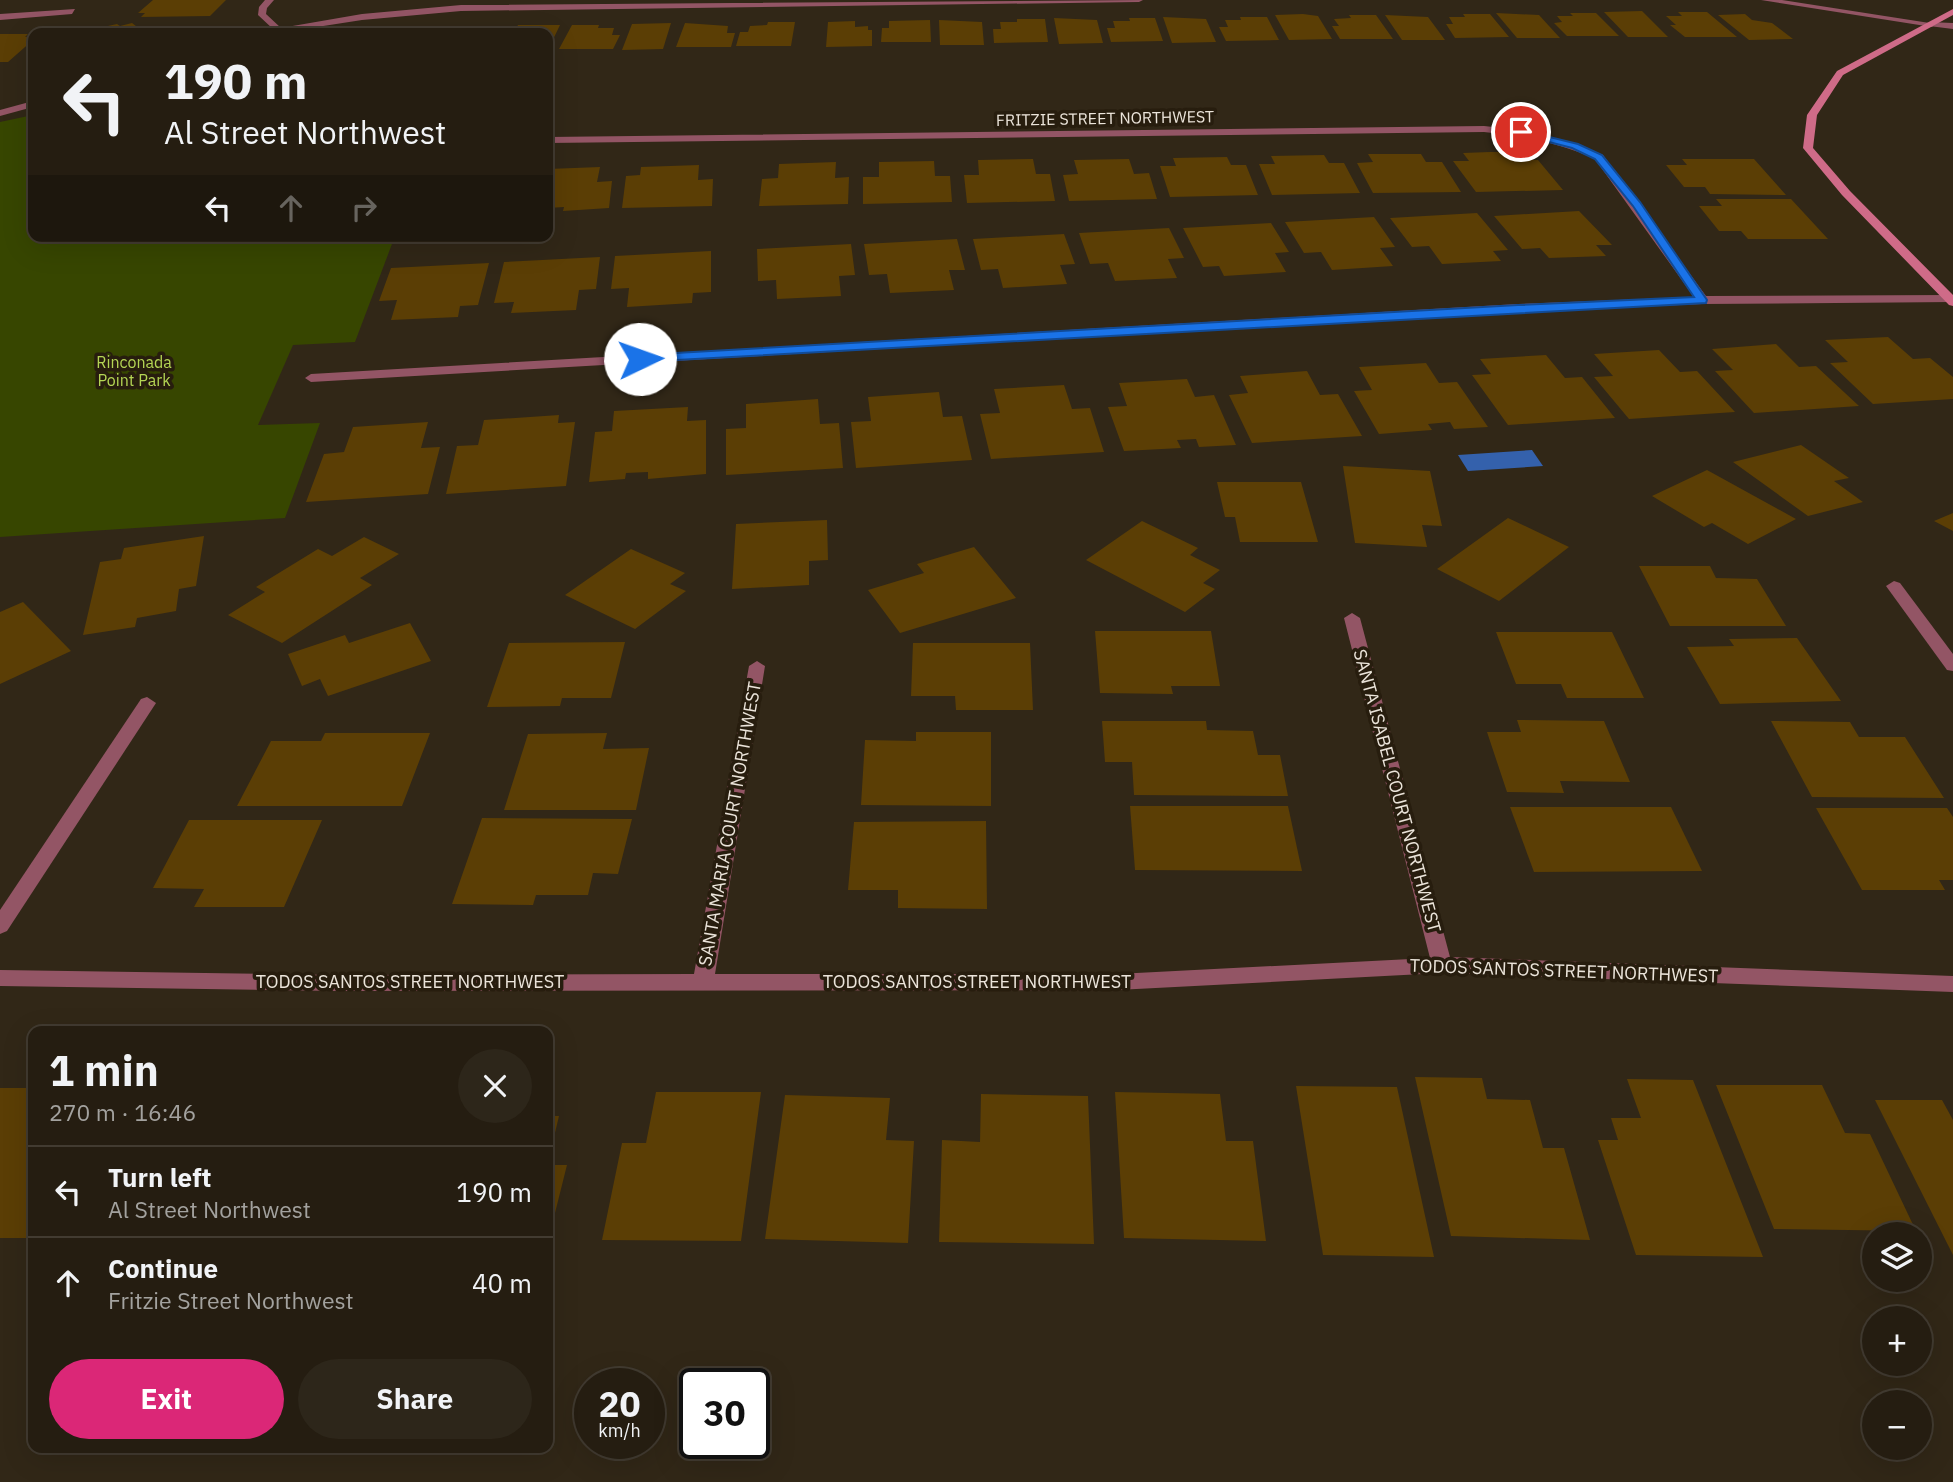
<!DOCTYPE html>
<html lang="en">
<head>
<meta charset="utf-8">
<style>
	:root { --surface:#251d11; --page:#2d261a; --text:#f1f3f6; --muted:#a3a29f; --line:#423b31; --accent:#db2777 }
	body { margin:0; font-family:"IBM Plex Sans",sans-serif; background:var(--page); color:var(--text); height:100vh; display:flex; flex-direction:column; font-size:26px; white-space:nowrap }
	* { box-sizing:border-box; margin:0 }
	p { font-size:23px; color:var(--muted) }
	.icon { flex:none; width:38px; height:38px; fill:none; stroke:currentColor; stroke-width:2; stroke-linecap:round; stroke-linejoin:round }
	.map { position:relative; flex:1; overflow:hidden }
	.sheet { position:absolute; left:28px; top:1026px; width:525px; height:427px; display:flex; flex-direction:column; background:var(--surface); border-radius:14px; box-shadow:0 7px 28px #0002,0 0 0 2px var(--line) }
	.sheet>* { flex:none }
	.hud { position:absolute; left:28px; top:28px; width:525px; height:214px; border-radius:14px; box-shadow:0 7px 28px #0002,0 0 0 2px var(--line); background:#251d11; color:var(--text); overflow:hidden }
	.fabs { position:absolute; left:1862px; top:1222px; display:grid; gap:14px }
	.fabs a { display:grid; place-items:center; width:70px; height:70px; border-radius:50%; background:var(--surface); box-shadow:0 7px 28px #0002,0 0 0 2px var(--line); font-size:35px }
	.speed { position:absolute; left:574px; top:1368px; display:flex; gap:14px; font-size:35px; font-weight:700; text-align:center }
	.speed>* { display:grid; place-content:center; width:91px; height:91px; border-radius:50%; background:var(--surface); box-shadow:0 7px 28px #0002,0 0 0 2px var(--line); line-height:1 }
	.speed small { font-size:18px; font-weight:400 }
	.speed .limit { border:4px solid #111; border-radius:10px; background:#fff; color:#111 }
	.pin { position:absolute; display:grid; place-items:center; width:60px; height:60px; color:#fff; margin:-30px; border:4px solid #fff; border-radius:50%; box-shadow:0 2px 7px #0007 }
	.me { position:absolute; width:77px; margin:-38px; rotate:87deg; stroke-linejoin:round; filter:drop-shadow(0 0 5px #0008) }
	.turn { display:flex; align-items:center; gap:24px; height:147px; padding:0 21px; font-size:32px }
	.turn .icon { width:91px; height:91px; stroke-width:2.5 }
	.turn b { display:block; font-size:49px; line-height:60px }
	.lanes { display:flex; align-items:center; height:66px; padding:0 21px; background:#0003; justify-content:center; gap:35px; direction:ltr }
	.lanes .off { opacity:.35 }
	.round { display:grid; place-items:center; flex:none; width:74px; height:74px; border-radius:37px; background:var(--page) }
	.overview { display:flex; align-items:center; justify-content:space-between; height:119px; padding:0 21px }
	h1 { font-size:42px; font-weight:700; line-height:52px }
	.primary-button { display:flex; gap:14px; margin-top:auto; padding:14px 21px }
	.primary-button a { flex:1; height:80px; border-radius:42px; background:var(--accent); color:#fff; font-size:28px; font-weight:700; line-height:80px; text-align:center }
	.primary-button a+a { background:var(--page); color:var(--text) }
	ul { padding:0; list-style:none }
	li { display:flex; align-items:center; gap:21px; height:91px; padding:0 21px; border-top:2px solid var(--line) }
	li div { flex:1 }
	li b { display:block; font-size:26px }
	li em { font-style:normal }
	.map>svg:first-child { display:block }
	.green { fill:#374600 }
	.water { fill:#3461ac }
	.building { fill:#5b3e05 }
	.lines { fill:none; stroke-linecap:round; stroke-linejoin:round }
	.lane { fill:#935565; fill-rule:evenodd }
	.street { fill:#935565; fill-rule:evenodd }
	.secondary { fill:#cf6b88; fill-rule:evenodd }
	.route { fill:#1a73e8; stroke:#114b97; stroke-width:2 }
	.labels { text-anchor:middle; stroke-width:7; stroke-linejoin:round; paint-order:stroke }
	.far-street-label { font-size:16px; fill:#ebe4da; stroke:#271d0e }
	.far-park-label { font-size:16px; fill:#b4d554; stroke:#271d0e }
	.street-label { font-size:18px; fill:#ebe4da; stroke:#271d0e }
</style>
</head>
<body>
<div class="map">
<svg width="1953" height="1482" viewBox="0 0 1953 1482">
	<rect width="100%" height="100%" fill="#312717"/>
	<!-- green -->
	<path class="green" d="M 33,115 L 33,236 L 395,236 L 355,342 L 293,345 L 258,425 L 320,423 L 285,518 L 0,537 L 0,122 Z"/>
	<!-- water -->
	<path class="water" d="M 1532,450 L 1543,466 L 1468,471 L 1458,455 Z"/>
	<!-- building -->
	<g class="building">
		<path d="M 153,0 L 226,0 L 210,16 L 141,17 L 145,13 L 138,13 Z"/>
		<path d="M 1642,11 L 1668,37 L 1628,37 L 1604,12 Z"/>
		<path d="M 1678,12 L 1707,12 L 1737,37 L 1685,37 L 1670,25 L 1676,25 L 1666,16 L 1682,16 Z"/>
		<path d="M 1496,13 L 1539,15 L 1560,38 L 1517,38 Z"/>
		<path d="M 1570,13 L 1596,13 L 1619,36 L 1567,36 L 1554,23 L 1562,22 L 1557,16 L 1573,16 Z"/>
		<path d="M 1303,14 L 1318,16 L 1332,39 L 1289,40 L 1275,15 Z"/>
		<path d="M 1463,14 L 1490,14 L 1509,37 L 1455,38 L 1446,24 L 1453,24 L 1449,17 L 1465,17 Z"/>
		<path d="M 1745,14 L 1752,20 L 1772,23 L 1793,39 L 1749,40 L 1718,15 Z"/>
		<path d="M 1349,15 L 1376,15 L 1393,39 L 1340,39 L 1332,26 L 1339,26 L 1334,19 L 1351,18 Z"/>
		<path d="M 1385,15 L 1428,17 L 1445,40 L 1402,40 Z"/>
		<path d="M 1163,17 L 1206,19 L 1216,42 L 1172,43 Z"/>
		<path d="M 1240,17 L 1267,17 L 1279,40 L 1226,41 L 1219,27 L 1228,27 L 1225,20 L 1241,20 Z"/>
		<path d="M 1054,18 L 1097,20 L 1103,43 L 1059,44 Z"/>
		<path d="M 1129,18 L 1155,18 L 1163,41 L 1111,42 L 1107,28 L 1115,28 L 1113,21 L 1130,21 Z"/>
		<path d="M 1017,19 L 1045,19 L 1048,42 L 994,43 L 993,29 L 1001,29 L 1000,22 L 1017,22 Z"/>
		<path d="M 930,20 L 931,42 L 881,42 L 882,28 L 889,28 L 889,21 Z"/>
		<path d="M 939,20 L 982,22 L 984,45 L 940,45 Z"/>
		<path d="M 855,21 L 855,27 L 868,26 L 868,30 L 872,30 L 872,46 L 826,47 L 828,22 Z"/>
		<path d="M 768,22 L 795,22 L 791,46 L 736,46 L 740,32 L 748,32 L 750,26 L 767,25 Z"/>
		<path d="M 132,23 L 145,33 L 76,33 L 117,24 L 120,26 Z"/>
		<path d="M 671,23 L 663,49 L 622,50 L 632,24 Z"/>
		<path d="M 685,23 L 728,26 L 727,33 L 735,33 L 731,47 L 676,47 Z"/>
		<path d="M 518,25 L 560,25 L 548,50 L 548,33 L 514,33 Z"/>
		<path d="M 572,25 L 599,25 L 598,28 L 614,28 L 612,35 L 620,35 L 613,49 L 559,49 Z"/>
		<path d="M 457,26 L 486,26 L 485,28 L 499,28 L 496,33 L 453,33 Z"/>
		<path d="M 0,34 L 28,34 L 25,37 L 33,36 L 33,40 L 8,62 L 0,62 Z"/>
		<path d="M 1490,152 L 1516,152 L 1523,160 L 1538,160 L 1563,190 L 1476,192 L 1453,161 L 1469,161 L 1463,153 Z"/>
		<path d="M 1368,154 L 1421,154 L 1426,162 L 1442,162 L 1461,192 L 1373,193 L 1357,163 L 1373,162 Z"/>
		<path d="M 1324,155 L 1329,163 L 1344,163 L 1360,193 L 1272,195 L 1259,164 L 1275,164 L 1271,156 Z"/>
		<path d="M 1227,157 L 1231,165 L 1246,165 L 1258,195 L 1170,197 L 1160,166 L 1176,166 L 1173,158 Z"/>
		<path d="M 1033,159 L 1036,174 L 1050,174 L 1055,201 L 967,203 L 964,175 L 979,175 L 978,160 Z"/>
		<path d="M 1129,159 L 1134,174 L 1149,173 L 1157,199 L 1069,201 L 1063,175 L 1078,174 L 1074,160 Z"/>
		<path d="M 1682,159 L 1754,159 L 1786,195 L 1710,194 L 1705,187 L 1684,187 L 1666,165 L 1687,165 Z"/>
		<path d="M 934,161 L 935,176 L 950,176 L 952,202 L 863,204 L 863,177 L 879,177 L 879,162 Z"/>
		<path d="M 836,162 L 835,178 L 849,177 L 848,204 L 759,206 L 762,179 L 778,178 L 779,164 Z"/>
		<path d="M 699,165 L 698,180 L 713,179 L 712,206 L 622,208 L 626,176 L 640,175 L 641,167 Z"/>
		<path d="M 600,167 L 597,182 L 612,181 L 609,208 L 563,211 L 564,207 L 548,208 L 548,169 Z"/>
		<path d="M 1716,199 L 1791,199 L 1828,239 L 1748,239 L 1741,231 L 1719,231 L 1699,206 L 1722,206 Z"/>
		<path d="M 1579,211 L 1612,245 L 1596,245 L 1606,256 L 1549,258 L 1540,248 L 1522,249 L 1494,216 Z"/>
		<path d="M 1477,213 L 1508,250 L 1493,251 L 1501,261 L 1442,264 L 1429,246 L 1412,247 L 1390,218 Z"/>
		<path d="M 1374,217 L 1395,247 L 1380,248 L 1393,266 L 1332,270 L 1321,252 L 1304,253 L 1285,222 Z"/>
		<path d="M 1271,223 L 1289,252 L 1275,253 L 1286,272 L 1224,276 L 1219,266 L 1203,267 L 1183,228 Z"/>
		<path d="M 1169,228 L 1184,258 L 1168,259 L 1177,278 L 1115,281 L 1108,263 L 1090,264 L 1079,233 Z"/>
		<path d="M 1064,234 L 1075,264 L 1060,265 L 1067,284 L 1003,288 L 998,269 L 981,270 L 973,239 Z"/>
		<path d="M 957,239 L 965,270 L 949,270 L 954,290 L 890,293 L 887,274 L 869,275 L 864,244 Z"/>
		<path d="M 851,244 L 855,275 L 839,276 L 841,296 L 777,299 L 776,280 L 758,281 L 757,249 Z"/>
		<path d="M 711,251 L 711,292 L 693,293 L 692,303 L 627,307 L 629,288 L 611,289 L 615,256 Z"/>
		<path d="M 600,257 L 596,289 L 579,290 L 576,310 L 511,313 L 514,302 L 494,303 L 504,262 Z"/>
		<path d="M 489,263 L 478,305 L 460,306 L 458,317 L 391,320 L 397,300 L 379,301 L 391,268 Z"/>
		<path d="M 1888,337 L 1913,359 L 1930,358 L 1953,377 L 1953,399 L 1873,404 L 1830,363 L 1848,362 L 1825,340 Z"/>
		<path d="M 1776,344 L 1799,367 L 1816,366 L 1859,406 L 1754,413 L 1715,371 L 1733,370 L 1712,349 Z"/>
		<path d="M 1659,350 L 1680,372 L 1697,371 L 1735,412 L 1629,419 L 1594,377 L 1613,376 L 1594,354 Z"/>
		<path d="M 1546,355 L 1565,378 L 1582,377 L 1615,418 L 1508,425 L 1472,375 L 1491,374 L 1480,359 Z"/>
		<path d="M 1426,363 L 1439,383 L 1457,382 L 1488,427 L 1454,429 L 1450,422 L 1428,424 L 1432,430 L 1379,434 L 1354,391 L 1372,390 L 1359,367 Z"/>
		<path d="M 1307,371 L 1320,395 L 1338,394 L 1362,436 L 1252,443 L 1229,395 L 1248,393 L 1240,376 Z"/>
		<path d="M 1187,379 L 1195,397 L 1214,395 L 1236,445 L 1199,447 L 1196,439 L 1177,440 L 1181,448 L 1124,451 L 1108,407 L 1127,406 L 1119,383 Z"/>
		<path d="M 1064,385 L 1072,409 L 1090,408 L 1104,452 L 991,459 L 980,414 L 1000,413 L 994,389 Z"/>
		<path d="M 939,392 L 943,417 L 962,416 L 972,460 L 856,468 L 851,422 L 871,421 L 868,397 Z"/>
		<path d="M 818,399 L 820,424 L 839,423 L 843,468 L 726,475 L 726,429 L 746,428 L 746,404 Z"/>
		<path d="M 688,407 L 687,421 L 706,420 L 706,474 L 648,479 L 648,472 L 626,473 L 625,479 L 589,482 L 595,432 L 612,431 L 614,411 Z"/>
		<path d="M 559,415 L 558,423 L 575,422 L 566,486 L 446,494 L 457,446 L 478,445 L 484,420 Z"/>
		<path d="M 428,422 L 421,448 L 440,447 L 428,494 L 306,502 L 324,454 L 344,452 L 353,427 Z"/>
		<path d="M 1801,445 L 1849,478 L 1834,481 L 1863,502 L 1808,516 L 1733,462 Z"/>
		<path d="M 1343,466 L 1430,471 L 1442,526 L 1422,525 L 1427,547 L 1355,543 Z"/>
		<path d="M 1707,470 L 1796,519 L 1748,544 L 1712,523 L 1704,527 L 1652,496 Z"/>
		<path d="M 1217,482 L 1301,482 L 1318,542 L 1240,542 L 1235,517 L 1225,517 Z"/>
		<path d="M 1953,513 L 1953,531 L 1934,521 Z"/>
		<path d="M 1508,518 L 1569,547 L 1499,601 L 1437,569 Z"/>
		<path d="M 827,520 L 828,560 L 809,561 L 809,585 L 732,589 L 736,524 Z"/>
		<path d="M 1142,521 L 1198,548 L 1190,555 L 1220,570 L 1203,583 L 1215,589 L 1185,612 L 1086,560 Z"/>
		<path d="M 204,536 L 196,586 L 179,589 L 176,611 L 137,618 L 135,627 L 83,635 L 100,562 L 121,559 L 124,548 Z"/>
		<path d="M 364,537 L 399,554 L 360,578 L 372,585 L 282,643 L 228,615 L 265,592 L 256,587 L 318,549 L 332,556 Z"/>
		<path d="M 974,547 L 1016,598 L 900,633 L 868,590 L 924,573 L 917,564 Z"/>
		<path d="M 631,549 L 685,573 L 670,584 L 686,591 L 635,629 L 565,595 Z"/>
		<path d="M 1639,566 L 1710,566 L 1716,578 L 1757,579 L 1786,626 L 1670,626 Z"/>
		<path d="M 23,602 L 71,651 L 0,684 L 0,612 Z"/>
		<path d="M 410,623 L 431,661 L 328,696 L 320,679 L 302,686 L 288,654 L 345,635 L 349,643 Z"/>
		<path d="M 1095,631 L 1211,631 L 1220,686 L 1171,686 L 1173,694 L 1100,693 Z"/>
		<path d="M 1496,632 L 1612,632 L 1644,698 L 1567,698 L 1561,684 L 1516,684 Z"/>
		<path d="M 1797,638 L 1841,701 L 1720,704 L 1687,647 L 1734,646 L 1729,639 Z"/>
		<path d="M 625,642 L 611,698 L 562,698 L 560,706 L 487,707 L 509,643 Z"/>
		<path d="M 913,643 L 1030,643 L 1033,710 L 956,710 L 955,696 L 911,696 Z"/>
		<path d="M 1517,720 L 1604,721 L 1630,782 L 1560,781 L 1564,793 L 1507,792 L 1487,732 L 1521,732 Z"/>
		<path d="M 1102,721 L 1206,721 L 1207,730 L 1253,731 L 1258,755 L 1280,755 L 1288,796 L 1134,795 L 1132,762 L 1105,762 Z"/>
		<path d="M 1771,721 L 1850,722 L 1859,737 L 1905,737 L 1944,798 L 1812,797 Z"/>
		<path d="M 916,732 L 991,732 L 991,806 L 861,805 L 865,740 L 916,741 Z"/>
		<path d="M 325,733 L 430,733 L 402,806 L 237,806 L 271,741 L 321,741 Z"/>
		<path d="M 607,733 L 603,749 L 649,748 L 636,810 L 504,810 L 528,734 Z"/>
		<path d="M 1130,806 L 1288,806 L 1302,871 L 1135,870 Z"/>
		<path d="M 1510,807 L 1671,807 L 1702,871 L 1534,872 Z"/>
		<path d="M 1816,808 L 1947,808 L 1953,817 L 1953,880 L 1939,880 L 1945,890 L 1862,890 Z"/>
		<path d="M 482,818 L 632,819 L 618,874 L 593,873 L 588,895 L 536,895 L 533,905 L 452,904 Z"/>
		<path d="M 189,820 L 322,820 L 284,907 L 194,907 L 204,889 L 153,888 Z"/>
		<path d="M 986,821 L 987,909 L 898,908 L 898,890 L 848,890 L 854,822 Z"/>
		<path d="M 1415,1077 L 1482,1078 L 1487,1099 L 1530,1100 L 1543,1148 L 1564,1148 L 1590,1240 L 1451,1236 Z"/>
		<path d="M 1627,1079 L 1693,1080 L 1763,1257 L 1636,1255 L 1598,1140 L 1618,1140 L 1611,1118 L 1641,1118 Z"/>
		<path d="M 1716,1085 L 1822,1085 L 1845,1133 L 1870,1134 L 1916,1231 L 1774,1229 Z"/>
		<path d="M 1296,1086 L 1397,1087 L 1434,1257 L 1323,1255 Z"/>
		<path d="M 0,1088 L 33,1088 L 33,1224 L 26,1238 L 0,1238 Z"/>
		<path d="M 656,1092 L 761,1092 L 741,1241 L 602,1240 L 622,1143 L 646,1143 Z"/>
		<path d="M 1115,1092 L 1220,1094 L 1226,1141 L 1253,1141 L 1266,1241 L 1124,1238 Z"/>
		<path d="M 981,1094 L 1088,1096 L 1094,1244 L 939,1242 L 942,1140 L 980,1142 Z"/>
		<path d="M 785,1095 L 890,1098 L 886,1140 L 914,1141 L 908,1243 L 765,1239 Z"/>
		<path d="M 1875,1100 L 1942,1100 L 1953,1120 L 1953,1255 Z"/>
		<path d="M 548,1116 L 559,1116 L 549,1158 L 548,1158 Z"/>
		<path d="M 548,1165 L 567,1165 L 549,1237 L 548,1237 Z"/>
	</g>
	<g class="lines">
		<!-- lane -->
		<path class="lane" d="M 1929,22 L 1953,23 L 1953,29 L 1929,26 Z"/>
		<!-- street -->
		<g class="street">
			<path d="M 265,0 L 274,0 L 267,8 L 266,14 L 281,28 L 362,14 L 461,5 L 1143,0 L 1139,2 L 461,11 L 362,20 L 278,33 L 260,33 L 273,29 L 258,15 L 259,7 Z"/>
			<path d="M 1761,0 L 1782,0 L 1936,24 L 1932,27 Z"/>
			<path d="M 75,9 L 72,14 L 0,20 L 0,14 Z"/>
			<path d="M 33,101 L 33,107 L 0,116 L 0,110 Z"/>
			<path d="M 1484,126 L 1521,130 L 1575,143 L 1603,155 L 1706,296 L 1950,295 L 1953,296 L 1953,302 L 1702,304 L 1518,312 L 311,382 L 305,378 L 311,374 L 1518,304 L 1694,297 L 1595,159 C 1560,143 1523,136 1484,132 L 548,143 L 548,137 Z"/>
			<path d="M 1894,581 L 1900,583 L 1953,654 L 1953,671 L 1947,670 L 1886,586 Z"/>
			<path d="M 1352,613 L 1360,618 L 1450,957 L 1953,976 L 1953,992 L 1442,973 L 1117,990 L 339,991 L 0,986 L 0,970 L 339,975 L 694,974 L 749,666 L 757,661 L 765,666 L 715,974 L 1117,974 L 1430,958 L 1344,618 Z"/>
			<path d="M 147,697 L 156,703 L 7,931 L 0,934 L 0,910 L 141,699 Z"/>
		</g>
		<!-- secondary -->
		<path class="secondary" d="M 1953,9 L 1953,15 L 1843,75 L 1817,115 L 1813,148 L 1850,191 L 1953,295 L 1953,306 L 1949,305 L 1842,195 L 1803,148 L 1807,115 L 1837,71 Z"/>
	</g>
	<!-- route -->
	<path class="route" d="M 1521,130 L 1578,144 L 1602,155 L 1640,202 L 1707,300 L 1706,303 L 640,362 L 634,359 L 640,355 L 1518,305 L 1694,297 L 1633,206 L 1595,159 L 1572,148 L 1518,134 L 1516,132 Z"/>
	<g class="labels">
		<!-- far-street labels -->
		<g class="far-street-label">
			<text transform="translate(1105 118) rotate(-1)" y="6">FRITZIE STREET NORTHWEST</text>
		</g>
		<!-- far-park labels -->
		<g class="far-park-label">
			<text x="134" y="368">Rinconada<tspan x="134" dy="18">Point Park</tspan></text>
		</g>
		<!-- street labels -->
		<g class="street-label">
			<text transform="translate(1397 791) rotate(75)" y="6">SANTA ISABEL COURT NORTHWEST</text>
			<text transform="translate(730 824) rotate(-80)" y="6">SANTA MARIA COURT NORTHWEST</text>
			<text transform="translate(1564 971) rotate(2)" y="6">TODOS SANTOS STREET NORTHWEST</text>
			<text x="410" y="988">TODOS SANTOS STREET NORTHWEST</text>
			<text x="977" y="988">TODOS SANTOS STREET NORTHWEST</text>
		</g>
	</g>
</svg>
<div class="fabs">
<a><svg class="icon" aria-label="layers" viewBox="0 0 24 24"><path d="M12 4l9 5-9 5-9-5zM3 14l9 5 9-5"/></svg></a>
<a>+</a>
<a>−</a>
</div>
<div class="speed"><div>20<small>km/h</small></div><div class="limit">30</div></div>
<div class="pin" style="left:1521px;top:132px;background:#d93025"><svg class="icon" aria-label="arrive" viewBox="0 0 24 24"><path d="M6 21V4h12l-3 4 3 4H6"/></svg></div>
<svg class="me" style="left:640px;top:359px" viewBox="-20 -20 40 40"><circle r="19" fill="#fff"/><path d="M0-13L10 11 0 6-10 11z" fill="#1a73e8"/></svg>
<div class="hud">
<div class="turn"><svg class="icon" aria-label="left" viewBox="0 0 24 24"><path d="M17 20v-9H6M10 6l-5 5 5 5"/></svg><div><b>190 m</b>Al Street Northwest</div></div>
<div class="lanes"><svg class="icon" aria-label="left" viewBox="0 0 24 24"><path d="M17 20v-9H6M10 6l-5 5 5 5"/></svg><svg class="icon off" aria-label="ahead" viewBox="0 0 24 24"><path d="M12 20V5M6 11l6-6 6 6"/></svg><svg class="icon off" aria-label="right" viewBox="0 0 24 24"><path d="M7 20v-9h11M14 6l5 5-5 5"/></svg></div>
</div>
<section class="sheet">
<div class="overview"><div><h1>1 min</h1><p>270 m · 16:46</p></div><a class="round"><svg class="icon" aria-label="close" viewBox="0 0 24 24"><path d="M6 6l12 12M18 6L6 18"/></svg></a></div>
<ul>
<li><svg class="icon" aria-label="left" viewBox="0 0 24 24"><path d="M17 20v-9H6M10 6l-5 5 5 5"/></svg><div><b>Turn left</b><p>Al Street Northwest</p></div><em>190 m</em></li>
<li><svg class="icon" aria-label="ahead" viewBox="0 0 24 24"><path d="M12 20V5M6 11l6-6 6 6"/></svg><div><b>Continue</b><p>Fritzie Street Northwest</p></div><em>40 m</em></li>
</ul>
<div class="primary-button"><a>Exit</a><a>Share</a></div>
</section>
</div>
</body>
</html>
